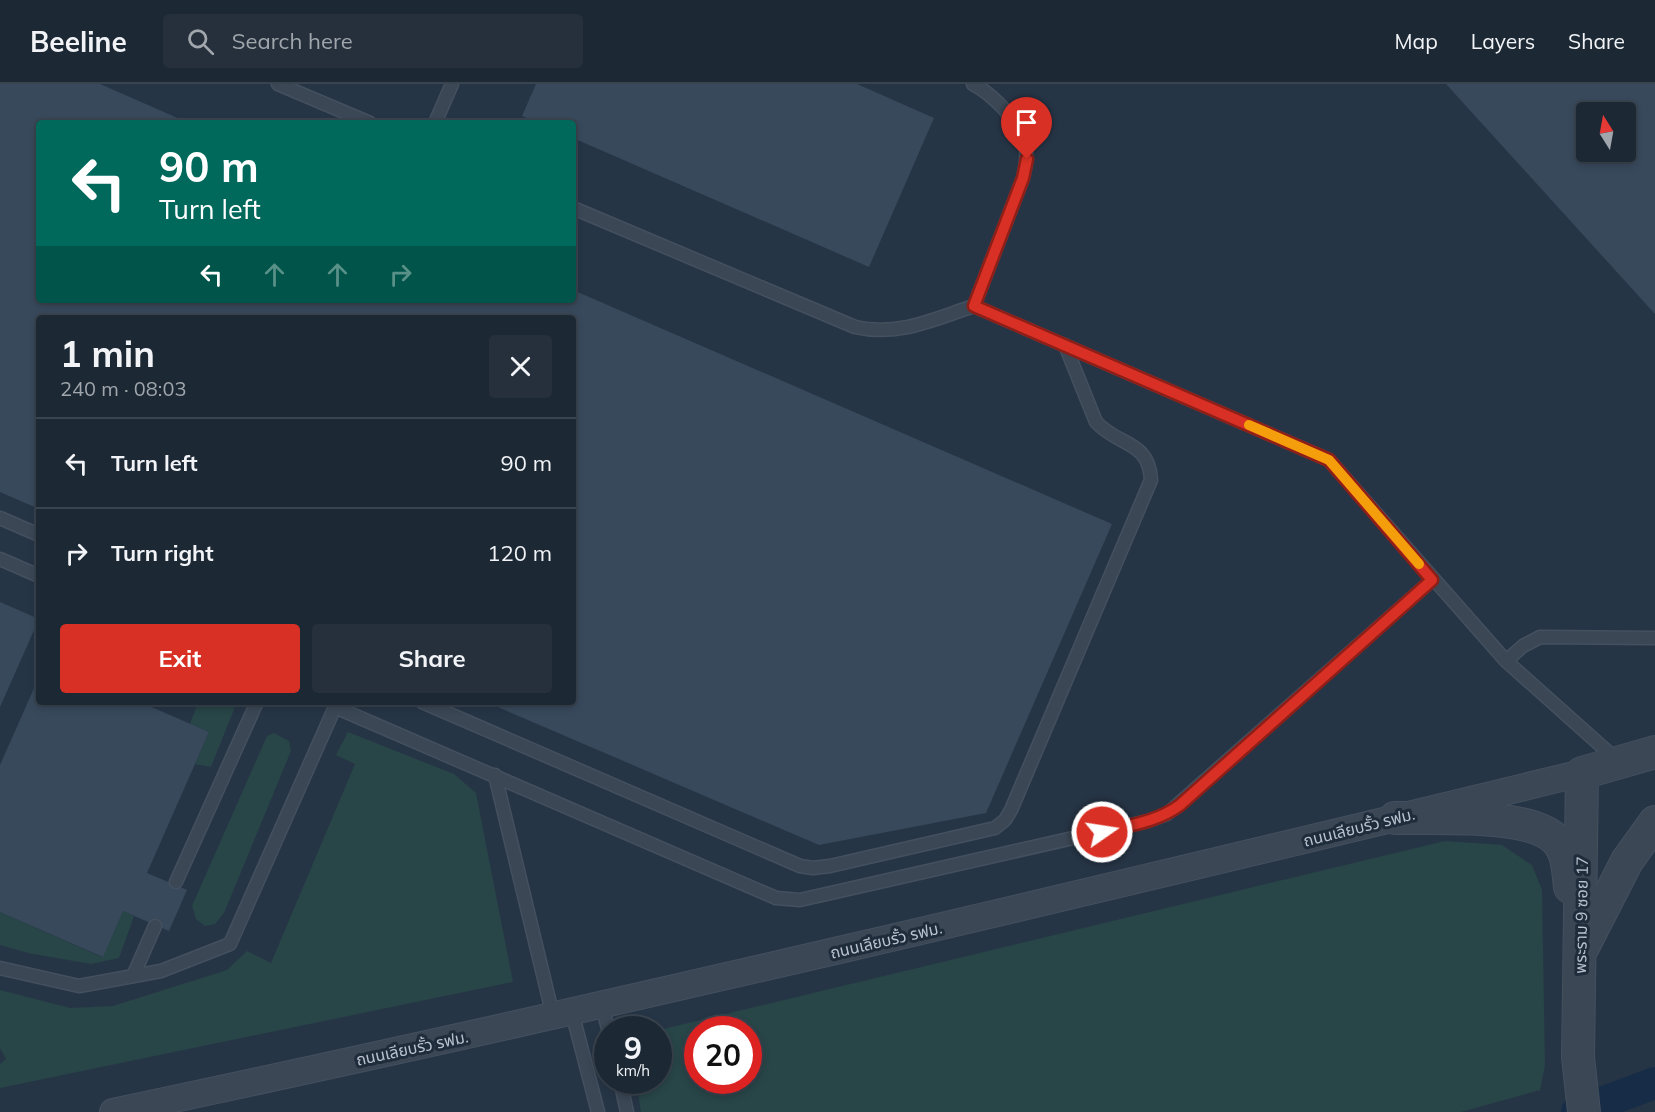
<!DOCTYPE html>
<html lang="en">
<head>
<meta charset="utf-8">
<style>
	:root { --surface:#1c2834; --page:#25303c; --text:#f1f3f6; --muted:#a0a6ac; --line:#3a444f; --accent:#d93025 }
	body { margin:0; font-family:Mulish,"Noto Sans Thai",sans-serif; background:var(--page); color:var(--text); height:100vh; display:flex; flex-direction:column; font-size:22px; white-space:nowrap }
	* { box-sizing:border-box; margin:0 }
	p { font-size:20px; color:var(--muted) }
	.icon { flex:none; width:33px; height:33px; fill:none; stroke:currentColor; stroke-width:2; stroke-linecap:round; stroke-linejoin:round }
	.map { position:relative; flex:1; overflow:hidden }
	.details { position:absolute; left:36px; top:231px; width:540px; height:390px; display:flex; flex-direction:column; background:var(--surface); border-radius:6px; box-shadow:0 3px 9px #0003,0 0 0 2px var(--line) }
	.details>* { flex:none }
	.banner { position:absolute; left:36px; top:36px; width:540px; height:183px; border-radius:6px; box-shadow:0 3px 9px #0003,0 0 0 2px var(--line); background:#00695c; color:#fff; overflow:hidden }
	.needle { width:39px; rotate:349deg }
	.tools { position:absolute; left:1576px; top:18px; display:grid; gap:12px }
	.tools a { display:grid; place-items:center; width:60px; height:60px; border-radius:6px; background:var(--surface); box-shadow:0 3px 9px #0003,0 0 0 2px var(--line); font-size:30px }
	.speed { position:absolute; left:594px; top:932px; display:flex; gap:12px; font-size:30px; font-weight:700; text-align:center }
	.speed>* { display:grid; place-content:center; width:78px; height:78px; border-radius:50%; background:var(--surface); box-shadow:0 3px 9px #0003,0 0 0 2px var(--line); line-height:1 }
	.speed small { font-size:15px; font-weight:400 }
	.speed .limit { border:9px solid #d22; background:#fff; color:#111 }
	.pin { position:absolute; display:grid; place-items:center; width:51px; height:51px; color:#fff; margin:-62px -26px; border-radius:50% 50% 50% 0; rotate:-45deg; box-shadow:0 0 6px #0007 }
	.pin .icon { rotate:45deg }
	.me { position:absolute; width:66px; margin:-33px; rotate:77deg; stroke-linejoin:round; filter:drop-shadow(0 0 4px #0008) }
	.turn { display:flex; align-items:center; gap:21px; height:126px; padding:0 24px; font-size:27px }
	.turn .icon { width:78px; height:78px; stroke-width:2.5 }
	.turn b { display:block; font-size:42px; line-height:51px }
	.lanes { display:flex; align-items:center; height:57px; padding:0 24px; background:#0003; justify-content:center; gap:30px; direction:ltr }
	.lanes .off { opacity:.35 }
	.round { display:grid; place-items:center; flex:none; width:63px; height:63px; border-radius:6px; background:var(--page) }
	.summary { display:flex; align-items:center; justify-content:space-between; height:102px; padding:0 24px }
	h1 { font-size:36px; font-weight:700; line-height:45px }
	.primary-button { display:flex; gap:12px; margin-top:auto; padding:12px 24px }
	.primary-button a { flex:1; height:69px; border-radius:6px; background:var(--accent); color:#fff; font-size:24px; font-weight:700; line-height:69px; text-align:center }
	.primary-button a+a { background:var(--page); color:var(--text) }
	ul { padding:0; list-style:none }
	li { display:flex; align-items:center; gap:18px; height:90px; padding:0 24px; border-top:2px solid var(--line) }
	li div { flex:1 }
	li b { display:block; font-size:22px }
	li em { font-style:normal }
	header { display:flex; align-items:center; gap:36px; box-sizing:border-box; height:84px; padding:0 30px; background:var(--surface); border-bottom:2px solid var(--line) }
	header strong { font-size:28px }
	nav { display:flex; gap:33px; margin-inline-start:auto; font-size:21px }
	.search { width:420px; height:54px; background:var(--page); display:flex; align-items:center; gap:15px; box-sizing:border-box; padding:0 21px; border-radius:6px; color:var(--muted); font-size:22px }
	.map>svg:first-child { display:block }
	.green { fill:#284547; fill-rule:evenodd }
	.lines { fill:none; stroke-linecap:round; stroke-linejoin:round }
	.canal { stroke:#172c46; stroke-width:32 }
	.building { fill:#38495c; fill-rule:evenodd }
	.service-casing { stroke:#44505e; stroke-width:15 }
	.minor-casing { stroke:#44505e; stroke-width:28 }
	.tertiary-casing { stroke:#44505e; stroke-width:34 }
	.service { stroke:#3b4755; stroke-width:12 }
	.minor { stroke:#3b4755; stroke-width:26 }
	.tertiary { stroke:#3b4755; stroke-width:32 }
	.route-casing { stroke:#8d1f18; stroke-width:15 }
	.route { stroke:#d93025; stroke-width:10 }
	.slow { stroke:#f59e0b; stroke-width:10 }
	.labels { text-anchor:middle; stroke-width:6; stroke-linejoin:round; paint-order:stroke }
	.street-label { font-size:16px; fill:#b9c2ce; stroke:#1f2c3b }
</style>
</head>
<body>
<header>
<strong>Beeline</strong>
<div class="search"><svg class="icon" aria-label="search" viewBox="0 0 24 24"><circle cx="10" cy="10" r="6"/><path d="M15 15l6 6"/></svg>Search here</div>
<nav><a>Map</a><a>Layers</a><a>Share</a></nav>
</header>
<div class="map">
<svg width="1655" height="1028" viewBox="0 0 1655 1028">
	<rect width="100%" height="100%" fill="#263546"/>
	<!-- green -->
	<g class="green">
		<path d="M 198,618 L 237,618 L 211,683 L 195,680 L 209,648 L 190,640 Z"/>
		<path d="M 348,648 L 454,690 L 476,709 L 513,898 L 0,1004 L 0,980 L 6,975 L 0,964 L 0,906 L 70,924 L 113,922 L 227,886 L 247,867 L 271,879 L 355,680 L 336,671 Z"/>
		<path d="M 274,649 L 289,657 L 291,667 L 224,829 L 215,840 L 205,842 L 196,835 L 192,822 L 267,652 Z"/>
		<path d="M 1445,757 L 1502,761 L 1532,781 L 1542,806 L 1545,981 L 1540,1006 L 1461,1028 L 641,1028 L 636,996 L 658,996 L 659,946 ZM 698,945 L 748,945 L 748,996 L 698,996 Z"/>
		<path d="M 123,827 L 134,832 L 119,874 L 91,880 L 28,869 L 0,861 L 0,828 L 102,873 Z"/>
	</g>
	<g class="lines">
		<!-- canal -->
		<path class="canal" d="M 1577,1028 L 1655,999"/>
	</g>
	<!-- building -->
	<g class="building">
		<path d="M 0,0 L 100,0 L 189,39 L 39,39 L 39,216 L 573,216 L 573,206 L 1112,440 L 986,729 L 819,761 L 486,618 L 573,618 L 573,234 L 39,234 L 39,425 L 0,408 Z"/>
		<path d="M 536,0 L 857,0 L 934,34 L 869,183 L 573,54 L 573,39 L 538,39 L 522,32 Z"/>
		<path d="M 1446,0 L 1655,0 L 1655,230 ZM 1587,28 L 1626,28 L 1626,68 L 1587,68 Z"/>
		<path d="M 0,518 L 39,535 L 0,623 Z"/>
		<path d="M 39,593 L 39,618 L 140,618 L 209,648 L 147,789 L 187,806 L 169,847 L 123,827 L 103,873 L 0,828 L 0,681 Z"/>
	</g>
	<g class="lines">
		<defs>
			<g id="service">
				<path d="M 278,0 L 370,39"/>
				<path d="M 435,39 L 452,0"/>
				<path d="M 573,124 L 855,243 C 898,253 934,235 974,222 L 1023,94 C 1026,81 1028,69 1024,56 C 1017,35 992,10 973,0"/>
				<path d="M 974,222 L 1329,376 L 1506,577 L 1523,562 L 1540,553 L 1655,554"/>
				<path d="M 0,434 L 39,451"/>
				<path d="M 0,475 L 39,492"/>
				<path d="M 1506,577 L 1617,676"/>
				<path d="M 422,618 L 800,782 L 813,784 L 830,782 L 995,744 L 1005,736 L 1011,726 L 1151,396 C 1149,356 1119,363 1096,338 L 1065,261"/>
				<path d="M 495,691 L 553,932"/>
				<path d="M 176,798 L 257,618"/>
				<path d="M 0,884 L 79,902 L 161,887 L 230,860 L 335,623 L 776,814 L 800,816 L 1148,737 L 1167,730 L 1432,496"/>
				<path d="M 133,892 L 155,842"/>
				<path d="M 602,921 L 608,945"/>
				<path d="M 572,928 L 598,1028"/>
				<path d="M 620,996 L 627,1028"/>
			</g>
			<path id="minor" d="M 113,1028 C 605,924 1094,807 1582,689"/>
			<g id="tertiary">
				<path d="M 1395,734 C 1432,735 1530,728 1556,756 C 1568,768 1568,787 1570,803"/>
				<path d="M 1583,863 L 1627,777 L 1655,738"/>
				<path d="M 1584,1028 L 1578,973 L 1582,689 L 1655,668"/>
			</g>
		</defs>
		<!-- service casing -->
		<use href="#service" class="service-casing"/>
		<!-- minor casing -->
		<use href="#minor" class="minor-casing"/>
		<!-- tertiary casing -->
		<use href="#tertiary" class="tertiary-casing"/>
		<!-- service -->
		<use href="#service" class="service"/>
		<!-- minor -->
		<use href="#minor" class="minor"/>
		<!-- tertiary -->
		<use href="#tertiary" class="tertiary"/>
	</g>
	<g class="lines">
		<defs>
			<path id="route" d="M 1027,75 L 1023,94 L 974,222 L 1329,376 L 1432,496 L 1180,721 C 1157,738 1130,741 1102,748"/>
		</defs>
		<!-- route casing -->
		<use href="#route" class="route-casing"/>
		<!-- route -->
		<use href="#route" class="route"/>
		<!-- slow -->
		<path class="slow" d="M 1249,341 L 1329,376 L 1419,480"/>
	</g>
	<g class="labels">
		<!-- street labels -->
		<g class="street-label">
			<text transform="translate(1359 743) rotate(-14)" y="6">ถนนเลียบรั้ว รฟม.</text>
			<text transform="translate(1581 831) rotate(-89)" y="6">พระราม 9 ซอย 17</text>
			<text transform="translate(886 856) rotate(-13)" y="6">ถนนเลียบรั้ว รฟม.</text>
			<text transform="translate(412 964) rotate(-12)" y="6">ถนนเลียบรั้ว รฟม.</text>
		</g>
	</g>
</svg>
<div class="tools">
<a><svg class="needle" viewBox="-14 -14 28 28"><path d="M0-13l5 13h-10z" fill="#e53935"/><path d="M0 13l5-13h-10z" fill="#a0a6ac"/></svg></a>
</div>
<div class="speed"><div>9<small>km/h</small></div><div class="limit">20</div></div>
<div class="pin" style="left:1027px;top:75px;background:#d93025"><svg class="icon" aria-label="arrive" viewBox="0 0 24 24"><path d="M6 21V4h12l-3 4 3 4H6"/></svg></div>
<svg class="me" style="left:1102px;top:748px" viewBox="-20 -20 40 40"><circle r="17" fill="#d93025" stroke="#fff" stroke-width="3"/><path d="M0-11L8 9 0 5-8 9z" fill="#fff"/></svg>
<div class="banner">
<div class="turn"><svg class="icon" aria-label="left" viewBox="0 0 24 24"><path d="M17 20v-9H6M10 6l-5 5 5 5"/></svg><div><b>90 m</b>Turn left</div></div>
<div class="lanes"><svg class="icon" aria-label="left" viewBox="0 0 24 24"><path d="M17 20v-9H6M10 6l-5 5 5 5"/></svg><svg class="icon off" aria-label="ahead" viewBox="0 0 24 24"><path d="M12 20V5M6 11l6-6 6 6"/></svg><svg class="icon off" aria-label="ahead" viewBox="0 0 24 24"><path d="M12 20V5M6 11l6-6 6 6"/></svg><svg class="icon off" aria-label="right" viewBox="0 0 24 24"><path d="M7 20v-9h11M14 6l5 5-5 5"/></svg></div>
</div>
<section class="details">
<div class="summary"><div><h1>1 min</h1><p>240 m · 08:03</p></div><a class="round"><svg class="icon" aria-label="close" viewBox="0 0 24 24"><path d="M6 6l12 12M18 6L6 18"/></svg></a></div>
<ul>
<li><svg class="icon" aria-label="left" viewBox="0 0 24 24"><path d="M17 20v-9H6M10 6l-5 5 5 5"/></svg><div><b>Turn left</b></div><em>90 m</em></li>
<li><svg class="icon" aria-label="right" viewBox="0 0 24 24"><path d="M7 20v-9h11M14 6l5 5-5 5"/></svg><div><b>Turn right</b></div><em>120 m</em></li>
</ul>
<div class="primary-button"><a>Exit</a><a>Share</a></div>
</section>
</div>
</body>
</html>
